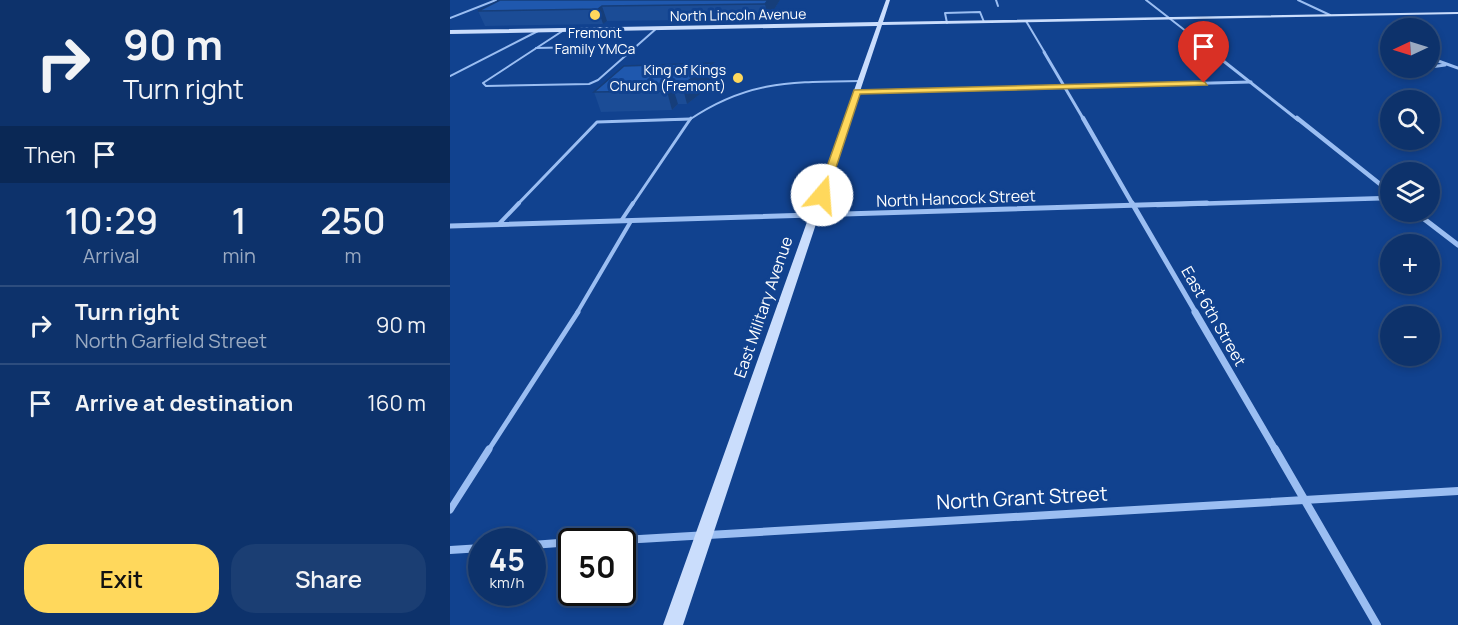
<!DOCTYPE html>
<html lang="en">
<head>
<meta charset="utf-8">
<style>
	:root { --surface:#0d326b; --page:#1b3e73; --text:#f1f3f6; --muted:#9aaac1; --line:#2d4d7e; --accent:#ffd85c }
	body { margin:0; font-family:Manrope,sans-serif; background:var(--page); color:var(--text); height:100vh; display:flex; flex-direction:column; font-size:22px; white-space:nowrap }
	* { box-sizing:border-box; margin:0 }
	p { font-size:20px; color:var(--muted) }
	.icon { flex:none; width:33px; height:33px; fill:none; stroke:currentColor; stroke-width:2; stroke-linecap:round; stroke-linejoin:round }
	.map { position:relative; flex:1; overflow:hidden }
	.details { display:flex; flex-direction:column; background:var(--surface); width:450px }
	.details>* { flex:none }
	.guide { background:#0d326b; color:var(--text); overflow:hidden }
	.needle { width:39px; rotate:266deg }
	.fabs { position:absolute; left:930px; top:18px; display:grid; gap:12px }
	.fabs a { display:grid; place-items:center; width:60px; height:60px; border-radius:50%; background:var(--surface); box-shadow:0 3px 9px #0003,0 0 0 2px var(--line); font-size:30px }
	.speed { position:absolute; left:18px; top:528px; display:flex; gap:12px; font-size:30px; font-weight:700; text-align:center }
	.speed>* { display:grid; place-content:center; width:78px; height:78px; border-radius:50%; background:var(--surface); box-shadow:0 3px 9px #0003,0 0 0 2px var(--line); line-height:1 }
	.speed small { font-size:15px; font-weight:400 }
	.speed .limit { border:3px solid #111; border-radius:9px; background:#fff; color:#111 }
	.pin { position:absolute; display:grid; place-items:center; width:51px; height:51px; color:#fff; margin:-62px -26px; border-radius:50% 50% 50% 0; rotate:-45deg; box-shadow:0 0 6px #0007 }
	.pin .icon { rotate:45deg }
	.me { position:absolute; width:66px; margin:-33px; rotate:18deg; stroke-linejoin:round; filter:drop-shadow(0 0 4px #0008) }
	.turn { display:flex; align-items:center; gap:21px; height:126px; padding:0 24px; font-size:27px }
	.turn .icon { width:78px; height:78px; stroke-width:2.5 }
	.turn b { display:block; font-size:42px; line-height:51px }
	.then { display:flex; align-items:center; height:57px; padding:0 24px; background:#0003; gap:12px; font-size:22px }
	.eta { display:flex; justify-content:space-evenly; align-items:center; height:102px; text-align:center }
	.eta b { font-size:36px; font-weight:600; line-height:42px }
	.primary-button { display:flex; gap:12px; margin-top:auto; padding:12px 24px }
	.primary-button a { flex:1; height:69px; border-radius:24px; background:var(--accent); color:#111; font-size:24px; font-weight:600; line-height:69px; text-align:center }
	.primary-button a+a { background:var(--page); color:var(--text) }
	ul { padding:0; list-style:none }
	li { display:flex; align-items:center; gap:18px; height:78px; padding:0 24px; border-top:2px solid var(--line) }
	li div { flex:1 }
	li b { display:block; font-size:22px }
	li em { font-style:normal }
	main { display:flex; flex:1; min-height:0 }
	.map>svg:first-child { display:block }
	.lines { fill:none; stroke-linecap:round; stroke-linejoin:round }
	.lane-far4 { stroke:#9bbef2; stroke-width:2 }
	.lane-far3 { stroke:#9bbef2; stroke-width:3 }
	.lane-far2 { stroke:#9bbef2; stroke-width:4 }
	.lane-far1 { stroke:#9bbef2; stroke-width:5 }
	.lane { stroke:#9bbef2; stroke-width:7 }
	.street-far5 { stroke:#9bbef2; stroke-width:2 }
	.street-far4 { stroke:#9bbef2; stroke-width:3 }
	.street-far3 { stroke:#9bbef2; stroke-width:4.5 }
	.street-far2 { stroke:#9bbef2; stroke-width:5 }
	.street-far1 { stroke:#9bbef2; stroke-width:7 }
	.street { stroke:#9bbef2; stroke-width:8 }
	.secondary { fill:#caddfc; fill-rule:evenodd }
	.wall { fill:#1b4c96 }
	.shaded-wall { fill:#163e7a }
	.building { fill:#1f58ae; stroke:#163e7a; stroke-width:1.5 }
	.route { fill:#ffd85c; stroke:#a68c3c; stroke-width:1.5 }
	.poi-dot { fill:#ffd85c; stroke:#11428f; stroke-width:2 }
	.labels { text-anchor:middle; stroke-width:6; stroke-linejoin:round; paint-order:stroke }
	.far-street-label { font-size:14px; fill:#fff; stroke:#11428f }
	.far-poi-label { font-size:14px; fill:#fff; stroke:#11428f }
	.street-label { font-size:16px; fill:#fff; stroke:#11428f }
	.near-street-label { font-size:20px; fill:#fff; stroke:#11428f }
</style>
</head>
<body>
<main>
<section class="details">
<div class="guide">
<div class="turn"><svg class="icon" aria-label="right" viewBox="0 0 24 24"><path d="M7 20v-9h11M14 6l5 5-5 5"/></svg><div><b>90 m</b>Turn right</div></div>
<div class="then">Then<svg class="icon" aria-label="arrive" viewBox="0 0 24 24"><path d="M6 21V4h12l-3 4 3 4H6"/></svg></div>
</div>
<div class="eta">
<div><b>10:29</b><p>Arrival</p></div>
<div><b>1</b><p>min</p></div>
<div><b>250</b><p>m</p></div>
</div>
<ul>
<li><svg class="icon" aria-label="right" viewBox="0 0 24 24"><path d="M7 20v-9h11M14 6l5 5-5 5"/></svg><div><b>Turn right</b><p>North Garfield Street</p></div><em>90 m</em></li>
<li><svg class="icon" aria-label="arrive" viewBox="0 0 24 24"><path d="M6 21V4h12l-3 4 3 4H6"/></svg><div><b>Arrive at destination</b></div><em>160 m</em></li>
</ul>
<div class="primary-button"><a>Exit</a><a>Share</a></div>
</section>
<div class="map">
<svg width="1008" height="625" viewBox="0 0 1008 625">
	<rect width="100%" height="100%" fill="#11428f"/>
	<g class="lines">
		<!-- lane-far4 -->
		<g class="lane-far4">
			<path d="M 546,0 L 548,6"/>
			<path d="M 0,18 L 46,0"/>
			<path d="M 497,23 L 495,13 L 530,12 L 534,22"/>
			<path d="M 114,30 L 33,83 L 36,86 L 139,84 L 148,80 L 207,28"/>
			<path d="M 86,48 L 186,46"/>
			<path d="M 0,76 L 90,30"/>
			<path d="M 210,120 L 240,119"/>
			<path d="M 239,120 C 298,80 342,82 410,81"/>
		</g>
		<!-- lane-far3 -->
		<g class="lane-far3">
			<path d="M 67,205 L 147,122 L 240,119"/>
			<path d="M 182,205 L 241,118"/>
		</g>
		<!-- lane-far2 -->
		<g class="lane-far2">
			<path d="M 171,221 L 183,203"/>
			<path d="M 48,225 L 69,203"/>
			<path d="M 127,313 L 181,221"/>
		</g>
		<!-- lane-far1 -->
		<path class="lane-far1" d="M 38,451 L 128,312"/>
		<!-- lane -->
		<path class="lane" d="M 0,510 L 39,449"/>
		<!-- street-far5 -->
		<g class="street-far5">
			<path d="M 696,0 L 764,53"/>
			<path d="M 848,0 L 880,15"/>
			<path d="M 576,21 L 595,53"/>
		</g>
		<!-- street-far4 -->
		<g class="street-far4">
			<path d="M 594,52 L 634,120"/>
			<path d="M 762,52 L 848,120"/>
			<path d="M 980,58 L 1008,68"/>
			<path d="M 980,67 L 995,65"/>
			<path d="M 407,92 L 801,82"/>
		</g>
		<!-- street-far3 -->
		<g class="street-far3">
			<path d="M 633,118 L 683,205"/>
			<path d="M 847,118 L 940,192"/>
			<path d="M 707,205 L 940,198"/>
		</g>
		<!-- street-far2 -->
		<g class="street-far2">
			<path d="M 682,203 L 746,313"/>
			<path d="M 965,212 L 1008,245"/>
			<path d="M 0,226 L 757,203"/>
		</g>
		<!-- street-far1 -->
		<path class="street-far1" d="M 745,312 L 826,451"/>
		<!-- street -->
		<g class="street">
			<path d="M 825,449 L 927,625"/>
			<path d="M 138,542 L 1008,491"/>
			<path d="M 82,545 L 122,542"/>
			<path d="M 0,550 L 32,548"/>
		</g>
		<!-- secondary -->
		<path class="secondary" d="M 436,0 L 440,0 L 433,22 L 1008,12 L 1008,14 L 432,25 L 233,625 L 213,625 L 427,26 L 0,34 L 0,30 L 428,22 Z"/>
	</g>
	<!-- wall -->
	<g class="wall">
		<path d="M 50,0 L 330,0 L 318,19 L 157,21 L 153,24 L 35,26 L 28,11 Z"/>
		<path d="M 263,63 L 267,81 L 237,104 L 228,104 L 222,110 L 151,112 L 144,92 Z"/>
	</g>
	<!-- shaded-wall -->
	<g class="shaded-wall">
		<path d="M 318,0 L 330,0 L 318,19 L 315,4 Z"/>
		<path d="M 152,6 L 157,21 L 153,24 L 148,9 Z"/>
		<path d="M 263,63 L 267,81 L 237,104 L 232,85 Z"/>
		<path d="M 222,85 L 228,104 L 222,110 L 217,91 Z"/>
	</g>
	<!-- building -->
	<g class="building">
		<path d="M 50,0 L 318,0 L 315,4 L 152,6 L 148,9 L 28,11 Z"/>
		<path d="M 263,63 L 232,85 L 222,85 L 217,91 L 144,92 L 174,66 Z"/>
	</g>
	<!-- route -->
	<path class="route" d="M 754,81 L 757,85 L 410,94 L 377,195 L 372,198 L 367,195 L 404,90 Z"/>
	<!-- markers -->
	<g class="poi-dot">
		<circle cx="145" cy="15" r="6"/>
		<circle cx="288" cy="78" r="6"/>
	</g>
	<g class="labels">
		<!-- far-street labels -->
		<g class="far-street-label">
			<text transform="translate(288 15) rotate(-1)" y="5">North Lincoln Avenue</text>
		</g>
		<!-- far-poi labels -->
		<g class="far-poi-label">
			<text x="145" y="38">Fremont<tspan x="145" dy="16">Family YMCa</tspan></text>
			<text x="276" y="75" text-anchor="end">King of Kings<tspan x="276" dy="16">Church (Fremont)</tspan></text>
		</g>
		<!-- street labels -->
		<g class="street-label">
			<text transform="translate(506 198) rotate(-2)" y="6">North Hancock Street</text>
			<text transform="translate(313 307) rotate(-71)" y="6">East Military Avenue</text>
			<text transform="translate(764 316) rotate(60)" y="6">East 6th Street</text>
		</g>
		<!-- near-street labels -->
		<g class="near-street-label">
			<text transform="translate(572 498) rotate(-3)" y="7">North Grant Street</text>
		</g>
	</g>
</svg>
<div class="fabs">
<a><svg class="needle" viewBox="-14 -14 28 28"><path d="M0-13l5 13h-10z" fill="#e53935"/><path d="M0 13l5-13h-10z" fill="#9aaac1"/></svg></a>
<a><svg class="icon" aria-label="search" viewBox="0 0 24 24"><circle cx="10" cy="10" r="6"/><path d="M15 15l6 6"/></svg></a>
<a><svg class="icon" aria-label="layers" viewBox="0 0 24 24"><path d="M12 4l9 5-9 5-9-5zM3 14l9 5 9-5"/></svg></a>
<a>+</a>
<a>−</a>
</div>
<div class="speed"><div>45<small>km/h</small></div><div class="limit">50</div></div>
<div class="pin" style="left:754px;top:83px;background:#d93025"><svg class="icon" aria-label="arrive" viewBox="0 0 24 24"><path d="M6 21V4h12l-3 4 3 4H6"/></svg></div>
<svg class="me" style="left:372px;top:195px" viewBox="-20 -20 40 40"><circle r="19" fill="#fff"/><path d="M0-13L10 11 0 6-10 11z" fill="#ffd85c"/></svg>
</div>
</main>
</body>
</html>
